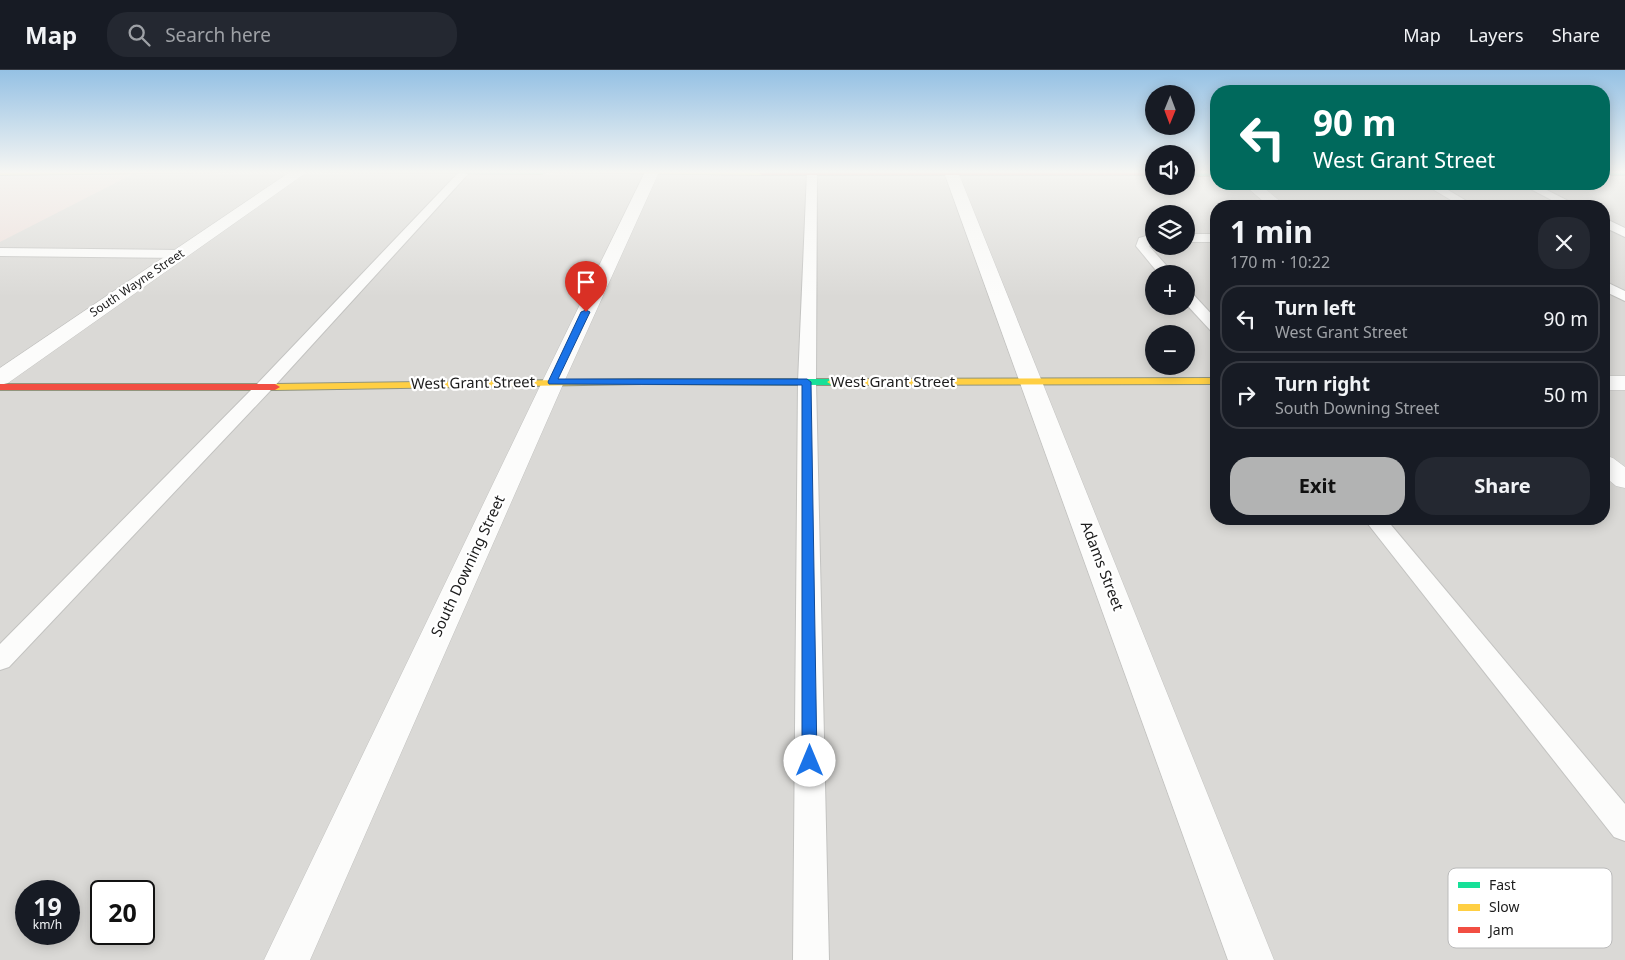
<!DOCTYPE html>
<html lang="en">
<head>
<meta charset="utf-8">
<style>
	:root { --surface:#171b24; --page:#242831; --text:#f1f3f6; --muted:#9ea1a6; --line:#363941; --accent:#b2b3b3 }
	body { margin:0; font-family:"Noto Sans",sans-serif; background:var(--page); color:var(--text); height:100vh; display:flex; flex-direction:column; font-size:19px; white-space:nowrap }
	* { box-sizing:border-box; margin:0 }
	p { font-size:16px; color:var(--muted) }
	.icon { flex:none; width:28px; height:28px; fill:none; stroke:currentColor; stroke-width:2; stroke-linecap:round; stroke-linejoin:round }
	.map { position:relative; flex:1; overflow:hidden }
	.panel { position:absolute; left:1210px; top:130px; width:400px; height:325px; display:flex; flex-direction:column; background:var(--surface); border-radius:20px; box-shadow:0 2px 12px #0003 }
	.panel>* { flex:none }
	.hud { position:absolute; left:1210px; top:15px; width:400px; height:105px; border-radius:20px; box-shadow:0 2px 12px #0003; background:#00695c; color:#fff; overflow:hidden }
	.needle { width:32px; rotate:181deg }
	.tools { position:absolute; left:1145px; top:15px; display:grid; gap:10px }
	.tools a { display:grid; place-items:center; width:50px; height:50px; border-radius:50%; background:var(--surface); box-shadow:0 2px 12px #0003; font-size:25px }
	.speed { position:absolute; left:15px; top:810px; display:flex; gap:10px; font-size:25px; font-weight:700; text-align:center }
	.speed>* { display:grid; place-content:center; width:65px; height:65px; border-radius:50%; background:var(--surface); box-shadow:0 2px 12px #0003; line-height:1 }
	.speed small { font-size:12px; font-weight:400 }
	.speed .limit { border:2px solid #111; border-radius:8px; background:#fff; color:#111 }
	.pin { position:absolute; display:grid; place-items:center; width:42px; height:42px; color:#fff; margin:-51px -21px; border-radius:50% 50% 50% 0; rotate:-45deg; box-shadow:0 0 5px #0007 }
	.pin .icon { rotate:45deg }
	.me { position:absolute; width:55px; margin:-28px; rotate:0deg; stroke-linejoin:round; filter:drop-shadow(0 0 4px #0008) }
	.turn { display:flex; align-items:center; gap:18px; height:105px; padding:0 20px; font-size:22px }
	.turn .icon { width:65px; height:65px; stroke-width:2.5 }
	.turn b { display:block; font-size:35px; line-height:42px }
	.round { display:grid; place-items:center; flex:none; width:52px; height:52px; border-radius:20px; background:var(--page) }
	.headline { display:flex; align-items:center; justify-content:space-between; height:85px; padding:0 20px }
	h1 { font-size:30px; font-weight:700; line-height:38px }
	.cta { display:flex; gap:10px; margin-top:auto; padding:10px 20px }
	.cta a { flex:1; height:58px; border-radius:20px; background:var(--accent); color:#111; font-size:20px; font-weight:700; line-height:58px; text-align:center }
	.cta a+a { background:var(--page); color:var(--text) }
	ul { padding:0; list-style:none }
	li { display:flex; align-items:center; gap:15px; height:68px; margin:0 10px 8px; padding:0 10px; border:2px solid var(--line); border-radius:20px }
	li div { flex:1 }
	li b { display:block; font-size:19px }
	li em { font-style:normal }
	header { display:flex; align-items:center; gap:30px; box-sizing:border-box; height:70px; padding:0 25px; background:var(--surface); border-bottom:1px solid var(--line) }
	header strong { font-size:24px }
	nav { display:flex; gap:28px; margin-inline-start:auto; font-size:18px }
	.search { width:350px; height:45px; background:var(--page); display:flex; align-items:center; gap:12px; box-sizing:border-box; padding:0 18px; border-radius:20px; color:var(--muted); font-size:19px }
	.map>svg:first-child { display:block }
	.residential { fill:#dad9d6; fill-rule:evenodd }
	.commercial { fill:#eddeda }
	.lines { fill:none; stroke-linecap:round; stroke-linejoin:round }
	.lane-casing { stroke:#c3c3c1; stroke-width:2 }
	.street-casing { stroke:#c3c3c1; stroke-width:1 }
	.fast-casing { stroke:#91957d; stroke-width:2 }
	.slow-casing { stroke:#91957d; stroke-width:2 }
	.jam-casing { stroke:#91957d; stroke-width:2 }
	.lane { fill:#fcfcfb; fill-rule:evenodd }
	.street { fill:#fcfcfb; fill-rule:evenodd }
	.fast { fill:#16e098; fill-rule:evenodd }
	.slow { fill:#ffcf43; fill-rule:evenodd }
	.jam { fill:#f24e42; fill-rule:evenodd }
	.route { fill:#1a73e8; stroke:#114b97 }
	.labels { text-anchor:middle; stroke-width:4.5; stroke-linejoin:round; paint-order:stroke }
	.far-street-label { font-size:12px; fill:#1c1c1c; stroke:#fff }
	.street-label { font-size:15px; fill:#1c1c1c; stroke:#fff }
	.key { fill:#fff; stroke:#bbb; stroke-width:1 }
	.key-label { font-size:14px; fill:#1c1c1c }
</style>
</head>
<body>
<header>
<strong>Map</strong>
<div class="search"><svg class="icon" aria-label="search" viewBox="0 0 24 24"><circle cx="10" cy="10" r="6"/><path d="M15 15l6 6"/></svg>Search here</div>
<nav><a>Map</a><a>Layers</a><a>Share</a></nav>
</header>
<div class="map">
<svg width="1625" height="890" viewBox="0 0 1625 890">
	<rect width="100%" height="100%" fill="#ebeae5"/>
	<!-- residential -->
	<path class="residential" d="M 0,102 L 1154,103 L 1154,116 L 1186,116 L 1186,104 L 1216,104 L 1216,114 L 1604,114 L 1604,103 L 1625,103 L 1625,890 L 0,890 ZM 1216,136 L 1604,136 L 1604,449 L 1216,449 ZM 1154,144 L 1186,144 L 1186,176 L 1154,176 ZM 1154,204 L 1186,204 L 1186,236 L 1154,236 ZM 1154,264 L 1186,264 L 1186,296 L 1154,296 ZM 26,821 L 69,821 L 69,864 L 26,864 ZM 101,821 L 144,821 L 144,864 L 101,864 Z"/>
	<!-- commercial -->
	<path class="commercial" d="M 0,103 L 135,103 L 0,172 Z"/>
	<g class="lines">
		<defs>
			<g id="lane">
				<path d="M 459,102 L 468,104 L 270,321 L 9,597 L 0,600 L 0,574 L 258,313 Z"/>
				<path d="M 807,102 L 817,102 L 816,312 L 829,890 L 793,890 L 798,312 Z"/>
				<path d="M 1424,114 L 1438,114 L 1475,136 L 1461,136 Z"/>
				<path d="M 1521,114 L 1535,114 L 1578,136 L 1563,136 Z"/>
				<path d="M 1604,148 L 1625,158 L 1625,167 L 1604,157 Z"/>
				<path d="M 1154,164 L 1154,172 L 1149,176 L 1174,204 L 1159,204 L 1136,176 L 1139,168 Z"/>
				<rect x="1186" y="164" width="30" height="8"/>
				<path d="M 0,178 L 181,180 L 188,184 L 181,188 L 0,186 Z"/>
				<path d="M 1604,211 L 1625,221 L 1625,231 L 1604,221 Z"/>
				<path d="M 1186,221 L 1191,222 L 1216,249 L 1216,263 L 1211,261 L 1186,234 Z"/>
				<path d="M 1364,449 L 1386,449 L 1625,734 L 1625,771 L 1614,767 Z"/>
			</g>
			<g id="street">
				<path d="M 290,102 L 307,102 L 8,313 L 0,315 L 0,298 Z"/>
				<path d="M 645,102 L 659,102 L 564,312 L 310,890 L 264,890 L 542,312 Z"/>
				<path d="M 944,102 L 958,102 L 1274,890 L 1228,890 Z"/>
				<path d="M 1243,114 L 1259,114 L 1286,136 L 1269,136 Z"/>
				<rect x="1604" y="306" width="21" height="14"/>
				<path d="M 1604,385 L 1613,388 L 1625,397 L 1625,418 L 1616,416 L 1604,406 Z"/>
			</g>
			<g id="fast">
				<path d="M 325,102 L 545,102 L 542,104 Z"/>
				<rect x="1186" y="102" width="30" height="4"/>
				<rect x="1604" y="102" width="21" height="3"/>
				<path d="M 640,309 L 832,309 L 837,312 L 832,315 L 637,314 L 637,310 Z"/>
			</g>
			<g id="slow">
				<path d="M 0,102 L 232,102 L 0,105 Z"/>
				<path d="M 539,102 L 764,102 L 765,103 L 762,105 Z"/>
				<path d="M 1216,308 L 1216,314 L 832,315 L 827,312 L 832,309 Z"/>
				<path d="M 640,309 L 643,310 L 643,314 L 275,320 L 270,317 L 275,314 Z"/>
			</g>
			<g id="jam">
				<path d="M 1154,102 L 1154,105 L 762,105 L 759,103 Z"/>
				<path d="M 0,314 L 275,314 L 280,317 L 275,320 L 0,320 Z"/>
			</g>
		</defs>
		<!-- lane casing -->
		<use href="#lane" class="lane-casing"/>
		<!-- street casing -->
		<use href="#street" class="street-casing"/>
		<!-- fast casing -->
		<use href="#fast" class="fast-casing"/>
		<!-- slow casing -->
		<use href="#slow" class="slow-casing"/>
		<!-- jam casing -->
		<use href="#jam" class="jam-casing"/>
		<!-- lane -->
		<use href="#lane" class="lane"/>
		<!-- street -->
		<use href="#street" class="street"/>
		<!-- fast -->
		<use href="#fast" class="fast"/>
		<!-- slow -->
		<use href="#slow" class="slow"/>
		<!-- jam -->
		<use href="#jam" class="jam"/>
	</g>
	<!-- sky -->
	<linearGradient id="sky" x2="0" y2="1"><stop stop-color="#95c1e4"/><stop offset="0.45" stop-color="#f6f6f3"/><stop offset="1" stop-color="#f6f6f3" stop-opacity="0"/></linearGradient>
	<rect width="1625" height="227" fill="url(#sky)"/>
	<!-- route -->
	<path class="route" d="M 586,240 L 590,242 L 558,309 L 807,309 L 811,312 L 817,691 L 815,695 L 810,697 L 804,695 L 802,691 L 802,315 L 549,314 L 548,312 L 581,242 Z"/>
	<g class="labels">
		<!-- far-street labels -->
		<g class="far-street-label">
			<text transform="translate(137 213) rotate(-34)" y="4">South Wayne Street</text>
		</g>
		<!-- street labels -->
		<g class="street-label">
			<text x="893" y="317">West Grant Street</text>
			<text transform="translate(473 313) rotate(-1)" y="5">West Grant Street</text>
			<text transform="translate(468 496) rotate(-65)" y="5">South Downing Street</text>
			<text transform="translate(1102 496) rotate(69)" y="5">Adams Street</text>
		</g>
	</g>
	<!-- legend -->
	<rect x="1448" y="798" width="164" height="80" rx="8" class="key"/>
	<rect x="1458" y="812" width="22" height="6" fill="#16e098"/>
	<rect x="1458" y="834" width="22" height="7" fill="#ffcf43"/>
	<rect x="1458" y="857" width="22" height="6" fill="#f24e42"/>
	<g class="key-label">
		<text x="1489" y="820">Fast</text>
		<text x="1489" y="842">Slow</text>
		<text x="1489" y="865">Jam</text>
	</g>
</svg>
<div class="tools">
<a><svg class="needle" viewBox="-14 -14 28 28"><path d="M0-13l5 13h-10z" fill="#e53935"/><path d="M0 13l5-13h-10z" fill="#9ea1a6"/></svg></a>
<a><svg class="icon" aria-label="sound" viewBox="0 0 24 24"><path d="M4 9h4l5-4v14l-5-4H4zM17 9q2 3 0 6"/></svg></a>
<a><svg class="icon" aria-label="layers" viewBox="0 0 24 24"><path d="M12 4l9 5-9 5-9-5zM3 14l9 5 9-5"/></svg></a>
<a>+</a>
<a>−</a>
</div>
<div class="speed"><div>19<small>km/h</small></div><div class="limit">20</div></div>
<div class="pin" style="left:586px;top:242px;background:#d93025"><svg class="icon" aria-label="arrive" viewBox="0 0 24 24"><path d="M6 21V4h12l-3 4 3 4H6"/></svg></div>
<svg class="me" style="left:810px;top:691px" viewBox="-20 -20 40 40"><circle r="19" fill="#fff"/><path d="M0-13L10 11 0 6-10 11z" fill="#1a73e8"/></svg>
<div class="hud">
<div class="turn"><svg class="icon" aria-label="left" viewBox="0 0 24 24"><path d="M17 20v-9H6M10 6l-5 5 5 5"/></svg><div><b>90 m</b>West Grant Street</div></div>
</div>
<section class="panel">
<div class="headline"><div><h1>1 min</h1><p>170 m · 10:22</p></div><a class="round"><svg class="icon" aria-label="close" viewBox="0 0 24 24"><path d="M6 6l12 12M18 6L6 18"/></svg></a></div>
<ul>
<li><svg class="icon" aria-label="left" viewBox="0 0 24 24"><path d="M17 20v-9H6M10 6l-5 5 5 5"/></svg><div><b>Turn left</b><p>West Grant Street</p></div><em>90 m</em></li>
<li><svg class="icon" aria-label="right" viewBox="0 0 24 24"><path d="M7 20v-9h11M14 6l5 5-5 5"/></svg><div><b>Turn right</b><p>South Downing Street</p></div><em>50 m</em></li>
</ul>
<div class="cta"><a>Exit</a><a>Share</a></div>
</section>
</div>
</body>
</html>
